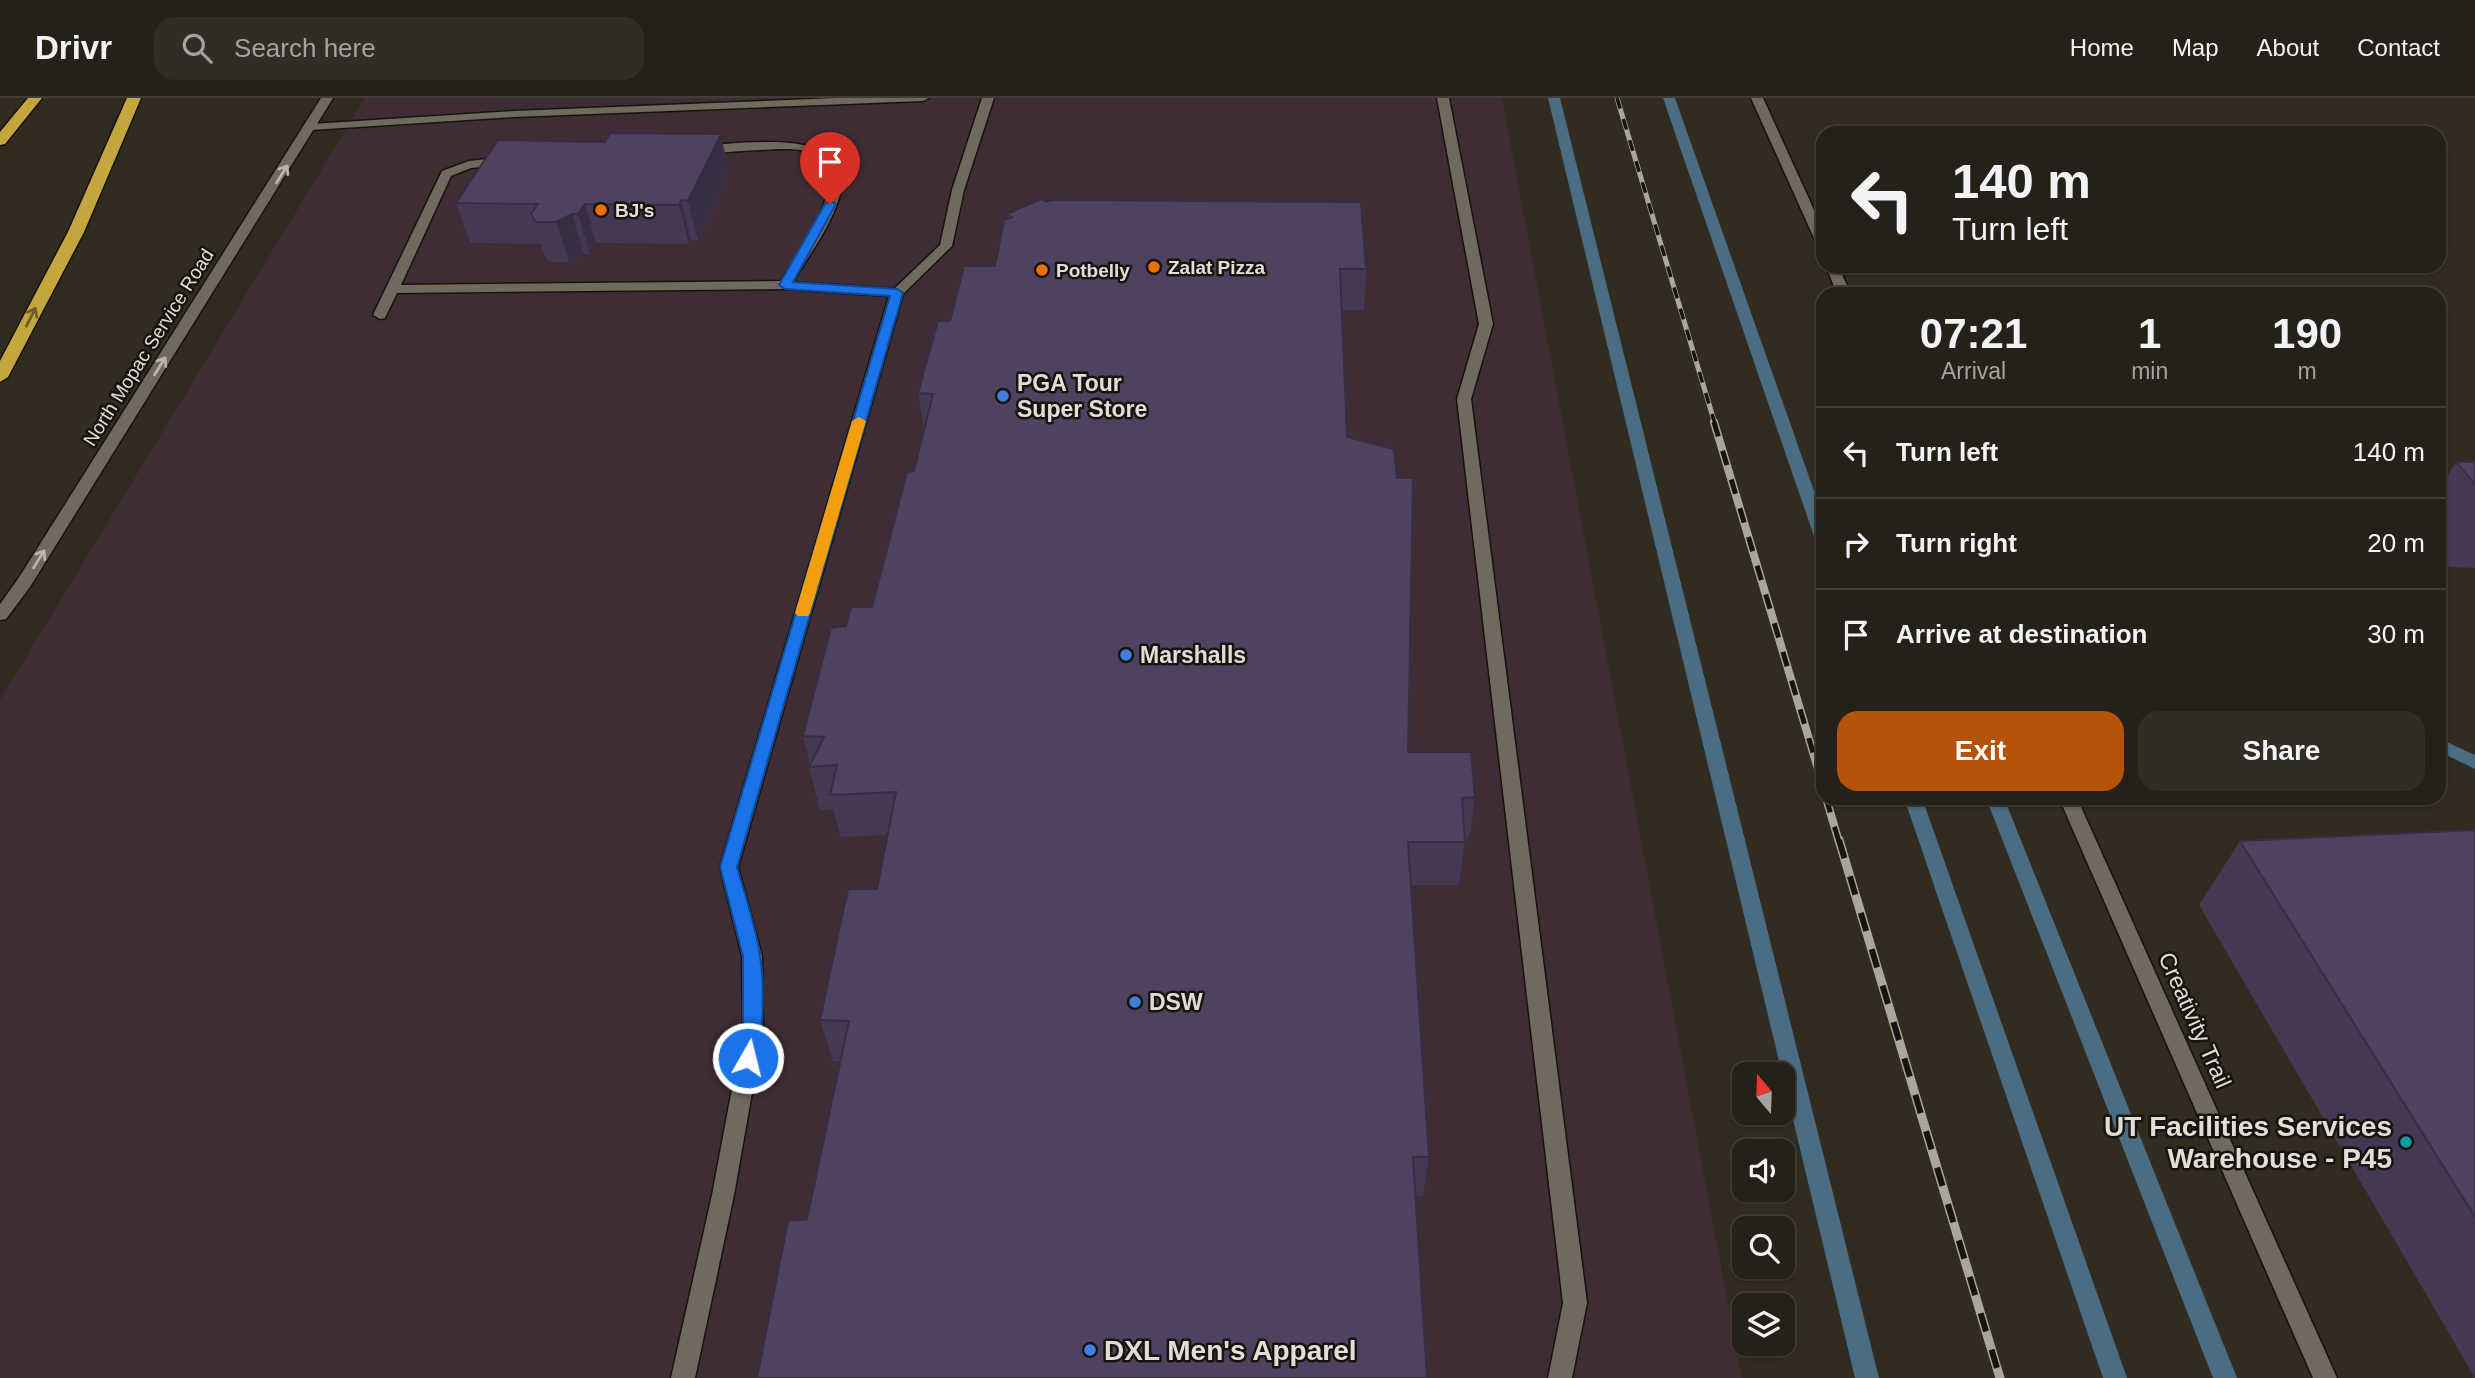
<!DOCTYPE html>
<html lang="en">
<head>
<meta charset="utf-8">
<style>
	:root { --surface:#252018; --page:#312d25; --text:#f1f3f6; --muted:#a3a3a2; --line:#423e37; --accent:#b45309 }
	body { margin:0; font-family:Arial,sans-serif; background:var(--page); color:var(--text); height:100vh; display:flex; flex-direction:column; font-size:26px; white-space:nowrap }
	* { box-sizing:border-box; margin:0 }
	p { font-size:23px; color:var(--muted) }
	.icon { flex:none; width:38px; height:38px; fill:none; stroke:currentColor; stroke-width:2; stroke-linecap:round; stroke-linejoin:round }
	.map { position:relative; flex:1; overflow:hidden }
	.drawer { position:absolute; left:1816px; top:189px; width:630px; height:518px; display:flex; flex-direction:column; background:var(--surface); border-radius:21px; box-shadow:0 2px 5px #0004,0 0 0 2px var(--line) }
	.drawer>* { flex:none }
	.guide { position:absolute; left:1816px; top:28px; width:630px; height:147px; border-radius:21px; box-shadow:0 2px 5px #0004,0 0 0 2px var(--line); background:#252018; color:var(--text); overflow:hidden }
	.needle { width:46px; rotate:341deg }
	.fabs { position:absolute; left:1732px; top:964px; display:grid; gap:14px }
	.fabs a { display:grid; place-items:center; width:63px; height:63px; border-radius:14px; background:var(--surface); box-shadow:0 2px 5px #0004,0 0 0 2px var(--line); font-size:35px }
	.pin { position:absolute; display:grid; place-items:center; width:60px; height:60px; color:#fff; margin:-72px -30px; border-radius:50% 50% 50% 0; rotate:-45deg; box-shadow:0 0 7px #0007 }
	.pin .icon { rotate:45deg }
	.me { position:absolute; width:77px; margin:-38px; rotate:8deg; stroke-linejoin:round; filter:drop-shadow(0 0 5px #0008) }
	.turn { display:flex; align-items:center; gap:24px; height:147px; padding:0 21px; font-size:32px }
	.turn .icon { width:91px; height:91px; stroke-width:2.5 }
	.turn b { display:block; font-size:49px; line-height:60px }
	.eta { display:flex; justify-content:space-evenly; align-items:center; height:119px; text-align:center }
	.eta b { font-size:42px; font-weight:600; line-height:49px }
	.primary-button { display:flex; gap:14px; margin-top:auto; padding:14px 21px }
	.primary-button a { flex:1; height:80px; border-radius:21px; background:var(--accent); color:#fff; font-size:28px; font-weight:600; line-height:80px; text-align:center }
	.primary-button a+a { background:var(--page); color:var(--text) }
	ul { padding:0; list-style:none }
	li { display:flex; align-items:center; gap:21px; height:91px; padding:0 21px; border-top:2px solid var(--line) }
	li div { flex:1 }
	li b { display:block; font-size:26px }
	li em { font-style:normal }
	header { display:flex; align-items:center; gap:42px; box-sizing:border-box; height:98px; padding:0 35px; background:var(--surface); border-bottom:2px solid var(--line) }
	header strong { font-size:33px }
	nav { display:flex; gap:38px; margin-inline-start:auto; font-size:24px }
	.search { width:490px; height:63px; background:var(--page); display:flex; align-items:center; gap:18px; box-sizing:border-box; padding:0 24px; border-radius:21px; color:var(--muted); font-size:26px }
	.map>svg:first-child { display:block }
	.commercial { fill:#3f2d35 }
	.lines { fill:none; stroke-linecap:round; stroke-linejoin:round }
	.stream { fill:#4a6d83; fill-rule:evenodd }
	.lane-casing { stroke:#18130a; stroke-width:3 }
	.street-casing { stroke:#18130a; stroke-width:3 }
	.secondary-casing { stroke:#18130a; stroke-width:3 }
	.highway-casing { stroke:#18130a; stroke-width:3 }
	.lane { fill:#70695d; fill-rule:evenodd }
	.street { fill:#70695d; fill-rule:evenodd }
	.secondary { fill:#70695d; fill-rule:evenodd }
	.highway { fill:#c4a73c; fill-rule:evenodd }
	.rail-far2-casing { stroke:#aaa69d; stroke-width:5 }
	.rail-far1-casing { stroke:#aaa69d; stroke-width:8 }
	.rail-casing { stroke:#aaa69d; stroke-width:9 }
	.rail-far2 { stroke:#16140f; stroke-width:3.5; stroke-dasharray:11; stroke-linecap:butt }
	.rail-far1 { stroke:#16140f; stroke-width:5; stroke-dasharray:15; stroke-linecap:butt }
	.rail { stroke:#16140f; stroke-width:6; stroke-dasharray:19; stroke-linecap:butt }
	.wall { fill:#443853 }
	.shaded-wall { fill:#372e43 }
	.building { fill:#4f4160; stroke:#372e43; stroke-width:2 }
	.oneway { stroke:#bab5ac }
	.oneway2 { stroke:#6d5e26 }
	.route { fill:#1a73e8; stroke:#114b97; stroke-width:2 }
	.slow { fill:#f59e0b }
	.food-dot { fill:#e8710a; stroke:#16140f; stroke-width:2.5 }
	.shop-dot { fill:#3f7fe0; stroke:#16140f; stroke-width:2.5 }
	.culture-dot { fill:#0f9aa8; stroke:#16140f; stroke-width:2.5 }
	.labels { text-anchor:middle; stroke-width:5; stroke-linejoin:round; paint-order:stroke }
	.far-poi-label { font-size:19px; font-weight:bold; fill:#e2ded7; stroke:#16140f; text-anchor:start }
	.far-street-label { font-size:19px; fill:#e2ded7; stroke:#16140f }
	.poi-label { font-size:23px; font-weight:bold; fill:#e2ded7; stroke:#16140f; text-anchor:start }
	.street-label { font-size:23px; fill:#e2ded7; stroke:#16140f }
	.near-poi-label { font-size:28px; font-weight:bold; fill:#e2ded7; stroke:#16140f; text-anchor:end }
</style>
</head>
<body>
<header>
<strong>Drivr</strong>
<div class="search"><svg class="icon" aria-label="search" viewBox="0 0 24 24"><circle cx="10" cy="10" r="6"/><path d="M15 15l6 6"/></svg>Search here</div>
<nav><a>Home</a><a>Map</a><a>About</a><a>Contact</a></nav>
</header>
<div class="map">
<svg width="2475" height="1280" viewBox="0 0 2475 1280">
	<rect width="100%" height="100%" fill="#312b20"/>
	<!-- commercial -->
	<path class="commercial" d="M 365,0 L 1502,0 L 1742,1280 L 0,1280 L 0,602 Z"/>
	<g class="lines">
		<!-- stream -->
		<g class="stream">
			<path d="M 1548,0 L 1560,0 L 1879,1280 L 1855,1280 Z"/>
			<path d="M 1663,0 L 1675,0 L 1824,421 L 1824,449 L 1816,444 Z"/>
			<path d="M 2440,641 L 2475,657 L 2475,671 L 2440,654 Z"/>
			<path d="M 1904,700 L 1922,700 L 2127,1280 L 2103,1280 Z"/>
			<path d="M 1986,700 L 2004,700 L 2237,1280 L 2213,1280 Z"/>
		</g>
		<defs>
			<g id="lane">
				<path d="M 837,0 L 929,0 L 923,3 L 514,19 L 311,32 L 305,29 L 311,26 L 514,13 Z"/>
				<path d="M 982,0 L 994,0 L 964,92 L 952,148 L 903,196 L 738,769 L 762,858 L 763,932 L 734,1097 L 695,1280 L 671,1280 L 712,1097 L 743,932 L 742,858 L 720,769 L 889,198 L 785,191 L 397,195 L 385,220 L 380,221 L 373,217 L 442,73 L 469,63 L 505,59 L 509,60 L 509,66 L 471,70 L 451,78 L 401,187 L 781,183 C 795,159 858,75 814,56 C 799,49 777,51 761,52 C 740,52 716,57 696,53 L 694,51 L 700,47 C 736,47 857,26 841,93 C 833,126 810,155 793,184 L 894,191 L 940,147 L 952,92 Z"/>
				<path d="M 1437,0 L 1449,0 L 1493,226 L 1471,301 L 1587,1205 L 1572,1280 L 1548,1280 L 1563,1205 L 1457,301 L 1479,226 Z"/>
			</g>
			<g id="street">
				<path d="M 1751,0 L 1763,0 L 1824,134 L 1824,153 L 1818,149 Z"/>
				<path d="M 1826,168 L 1838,168 L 1851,196 L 1837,196 Z"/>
				<path d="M 2059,700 L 2077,700 L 2337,1280 L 2313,1280 Z"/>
			</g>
			<path id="secondary" d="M 321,0 L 333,0 L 30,489 L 6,521 L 0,522 L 0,506 L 18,481 Z"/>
			<g id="highway">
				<path d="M 28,0 L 42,0 L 5,46 L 0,47 L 0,34 Z"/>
				<path d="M 127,0 L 141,0 L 84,134 L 8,279 L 0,284 L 0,263 L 68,134 Z"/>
			</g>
		</defs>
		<!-- lane casing -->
		<use href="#lane" class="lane-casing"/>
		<!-- street casing -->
		<use href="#street" class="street-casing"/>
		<!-- secondary casing -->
		<use href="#secondary" class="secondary-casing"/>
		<!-- highway casing -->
		<use href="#highway" class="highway-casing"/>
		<!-- lane -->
		<use href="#lane" class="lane"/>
		<!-- street -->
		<use href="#street" class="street"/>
		<!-- secondary -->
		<use href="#secondary" class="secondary"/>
		<!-- highway -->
		<use href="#highway" class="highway"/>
		<defs>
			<path id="rail-far2" d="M 1617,0 L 1715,326"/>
			<g id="rail-far1">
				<path d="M 1714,324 L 1824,691"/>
				<path d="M 1826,700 L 1839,744"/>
			</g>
			<path id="rail" d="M 1839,742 L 2000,1280"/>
		</defs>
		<!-- rail-far2 casing -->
		<use href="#rail-far2" class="rail-far2-casing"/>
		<!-- rail-far1 casing -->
		<use href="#rail-far1" class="rail-far1-casing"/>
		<!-- rail casing -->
		<use href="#rail" class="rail-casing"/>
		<!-- rail-far2 -->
		<use href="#rail-far2" class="rail-far2"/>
		<!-- rail-far1 -->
		<use href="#rail-far1" class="rail-far1"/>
		<!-- rail -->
		<use href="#rail" class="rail"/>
	</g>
	<!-- wall -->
	<g class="wall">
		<path d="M 729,75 L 698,142 L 691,142 L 689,146 L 596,145 L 590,156 L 584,156 L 569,164 L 549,164 L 544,156 L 541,146 L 470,145 L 456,105 Z"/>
		<path d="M 1046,104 L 1366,171 L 1364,212 L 1342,212 L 1347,339 L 1408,654 L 1475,699 L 1469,741 L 1465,741 L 1459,787 L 1411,787 L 1429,1059 L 1423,1098 L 807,1121 L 840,963 L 833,963 L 820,922 L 877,791 L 887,737 L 841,739 L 833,711 L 820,712 L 809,669 L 810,667 L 803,638 L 846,528 L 872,509 L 914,373 L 924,332 L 918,295 L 950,223 L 995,168 L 1008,120 L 1007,116 Z"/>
		<path d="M 2456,364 L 2475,364 L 2475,470 L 2449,469 L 2440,458 L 2440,391 Z"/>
		<path d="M 2475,732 L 2475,1280 L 2199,807 L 2240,743 Z"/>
	</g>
	<!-- shaded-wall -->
	<g class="shaded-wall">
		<path d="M 721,36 L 729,75 L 698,142 L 688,103 Z"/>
		<path d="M 681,102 L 691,142 L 689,146 L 679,107 Z"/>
		<path d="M 585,106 L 596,145 L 590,156 L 578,116 Z"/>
		<path d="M 572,116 L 584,156 L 569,164 L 556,124 Z"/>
	</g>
	<!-- building -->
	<g class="building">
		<path d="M 610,35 L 721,36 L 688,103 L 681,102 L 679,107 L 585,106 L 578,116 L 572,116 L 556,124 L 536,124 L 531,116 L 538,106 L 456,105 L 498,42 L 605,44 Z"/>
		<path d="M 1041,101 L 1046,104 L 1052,102 L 1361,104 L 1366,171 L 1340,171 L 1347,339 L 1394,351 L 1397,380 L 1413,380 L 1408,654 L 1471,654 L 1475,699 L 1462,700 L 1465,744 L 1408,744 L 1429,1059 L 1413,1059 L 1427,1280 L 757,1280 L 788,1123 L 807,1121 L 849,923 L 820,922 L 848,791 L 877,791 L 896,694 L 830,697 L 837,667 L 809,669 L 824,639 L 803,638 L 831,530 L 846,528 L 851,509 L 872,509 L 907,374 L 914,373 L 933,296 L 918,295 L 938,223 L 950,223 L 964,168 L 995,168 L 1004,122 L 1012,119 L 1007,116 Z"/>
		<path d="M 2456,364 L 2475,364 L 2475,386 Z"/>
		<path d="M 2475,732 L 2475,1119 L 2240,743 Z"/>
	</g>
	<!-- one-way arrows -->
	<defs><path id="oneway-shaft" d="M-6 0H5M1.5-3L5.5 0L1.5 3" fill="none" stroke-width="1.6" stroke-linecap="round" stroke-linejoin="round" transform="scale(1.75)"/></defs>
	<g class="oneway">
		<use href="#oneway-shaft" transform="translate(282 76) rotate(-58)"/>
		<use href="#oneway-shaft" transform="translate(160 268) rotate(-58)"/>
		<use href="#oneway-shaft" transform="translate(39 461) rotate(-58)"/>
	</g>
	<use class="oneway2" href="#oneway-shaft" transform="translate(31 219) rotate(-63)"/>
	<!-- route -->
	<path class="route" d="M 830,102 L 836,106 L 793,184 L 897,191 L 903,195 L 737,769 C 745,798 756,828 760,858 C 764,882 765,944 754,965 L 748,967 L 741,965 L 738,960 L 743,932 L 743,858 L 720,769 L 890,198 L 785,191 L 779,187 L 825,106 Z"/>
	<!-- slow -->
	<path class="slow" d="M 859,319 L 866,323 L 810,515 L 808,518 L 798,518 L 795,515 L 852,323 Z"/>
	<!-- markers -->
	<g class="food-dot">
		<circle cx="601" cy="112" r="7"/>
		<circle cx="1154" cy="169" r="7"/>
		<circle cx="1042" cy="172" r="7"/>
	</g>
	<g class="shop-dot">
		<circle cx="1003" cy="298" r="7"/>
		<circle cx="1126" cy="557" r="7"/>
		<circle cx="1135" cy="904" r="7"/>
		<circle cx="1090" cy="1252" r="7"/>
	</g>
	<circle class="culture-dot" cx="2406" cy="1044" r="7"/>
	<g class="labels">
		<!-- far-poi labels -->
		<g class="far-poi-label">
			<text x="615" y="119">BJ's</text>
			<text x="1168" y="176">Zalat Pizza</text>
			<text x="1056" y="179">Potbelly</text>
		</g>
		<!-- far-street labels -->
		<g class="far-street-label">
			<text transform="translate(148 249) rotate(-58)" y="7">North Mopac Service Road</text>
		</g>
		<!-- poi labels -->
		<g class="poi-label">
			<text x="1017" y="293">PGA Tour<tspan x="1017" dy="26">Super Store</tspan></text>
			<text x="1140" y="565">Marshalls</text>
			<text x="1149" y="912">DSW</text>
		</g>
		<!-- street labels -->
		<g class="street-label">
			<text transform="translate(2195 922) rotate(66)" y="8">Creativity Trail</text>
		</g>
		<!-- near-poi labels -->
		<g class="near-poi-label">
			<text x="2392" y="1038">UT Facilities Services<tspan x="2392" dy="32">Warehouse - P45</tspan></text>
			<text x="1104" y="1262" text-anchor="start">DXL Men's Apparel</text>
		</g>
	</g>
</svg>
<div class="fabs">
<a><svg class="needle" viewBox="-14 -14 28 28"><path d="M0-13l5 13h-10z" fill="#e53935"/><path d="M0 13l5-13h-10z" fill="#a3a3a2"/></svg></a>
<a><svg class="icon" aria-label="sound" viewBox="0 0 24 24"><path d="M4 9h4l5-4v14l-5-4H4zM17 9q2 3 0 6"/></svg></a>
<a><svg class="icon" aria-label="search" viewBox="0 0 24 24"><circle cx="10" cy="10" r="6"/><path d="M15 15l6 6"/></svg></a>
<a><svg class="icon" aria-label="layers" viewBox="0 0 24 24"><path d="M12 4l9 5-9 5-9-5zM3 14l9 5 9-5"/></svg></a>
</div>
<div class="pin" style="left:830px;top:106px;background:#d93025"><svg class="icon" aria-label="arrive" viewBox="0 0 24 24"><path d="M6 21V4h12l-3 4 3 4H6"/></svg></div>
<svg class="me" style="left:748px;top:960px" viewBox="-20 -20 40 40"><circle r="17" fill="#1a73e8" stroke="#fff" stroke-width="3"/><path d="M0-11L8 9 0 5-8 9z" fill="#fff"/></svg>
<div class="guide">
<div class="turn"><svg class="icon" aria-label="left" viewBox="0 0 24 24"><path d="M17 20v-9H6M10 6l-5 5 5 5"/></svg><div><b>140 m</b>Turn left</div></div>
</div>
<section class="drawer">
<div class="eta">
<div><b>07:21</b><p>Arrival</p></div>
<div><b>1</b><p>min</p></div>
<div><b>190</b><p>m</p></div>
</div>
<ul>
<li><svg class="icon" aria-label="left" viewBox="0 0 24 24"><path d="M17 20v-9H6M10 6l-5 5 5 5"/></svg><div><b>Turn left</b></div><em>140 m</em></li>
<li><svg class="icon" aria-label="right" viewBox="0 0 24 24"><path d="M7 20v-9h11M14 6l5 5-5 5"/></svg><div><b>Turn right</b></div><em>20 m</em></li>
<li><svg class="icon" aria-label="arrive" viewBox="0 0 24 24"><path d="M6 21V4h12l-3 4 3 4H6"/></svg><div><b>Arrive at destination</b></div><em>30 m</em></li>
</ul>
<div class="primary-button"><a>Exit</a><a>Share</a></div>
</section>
</div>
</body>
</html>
